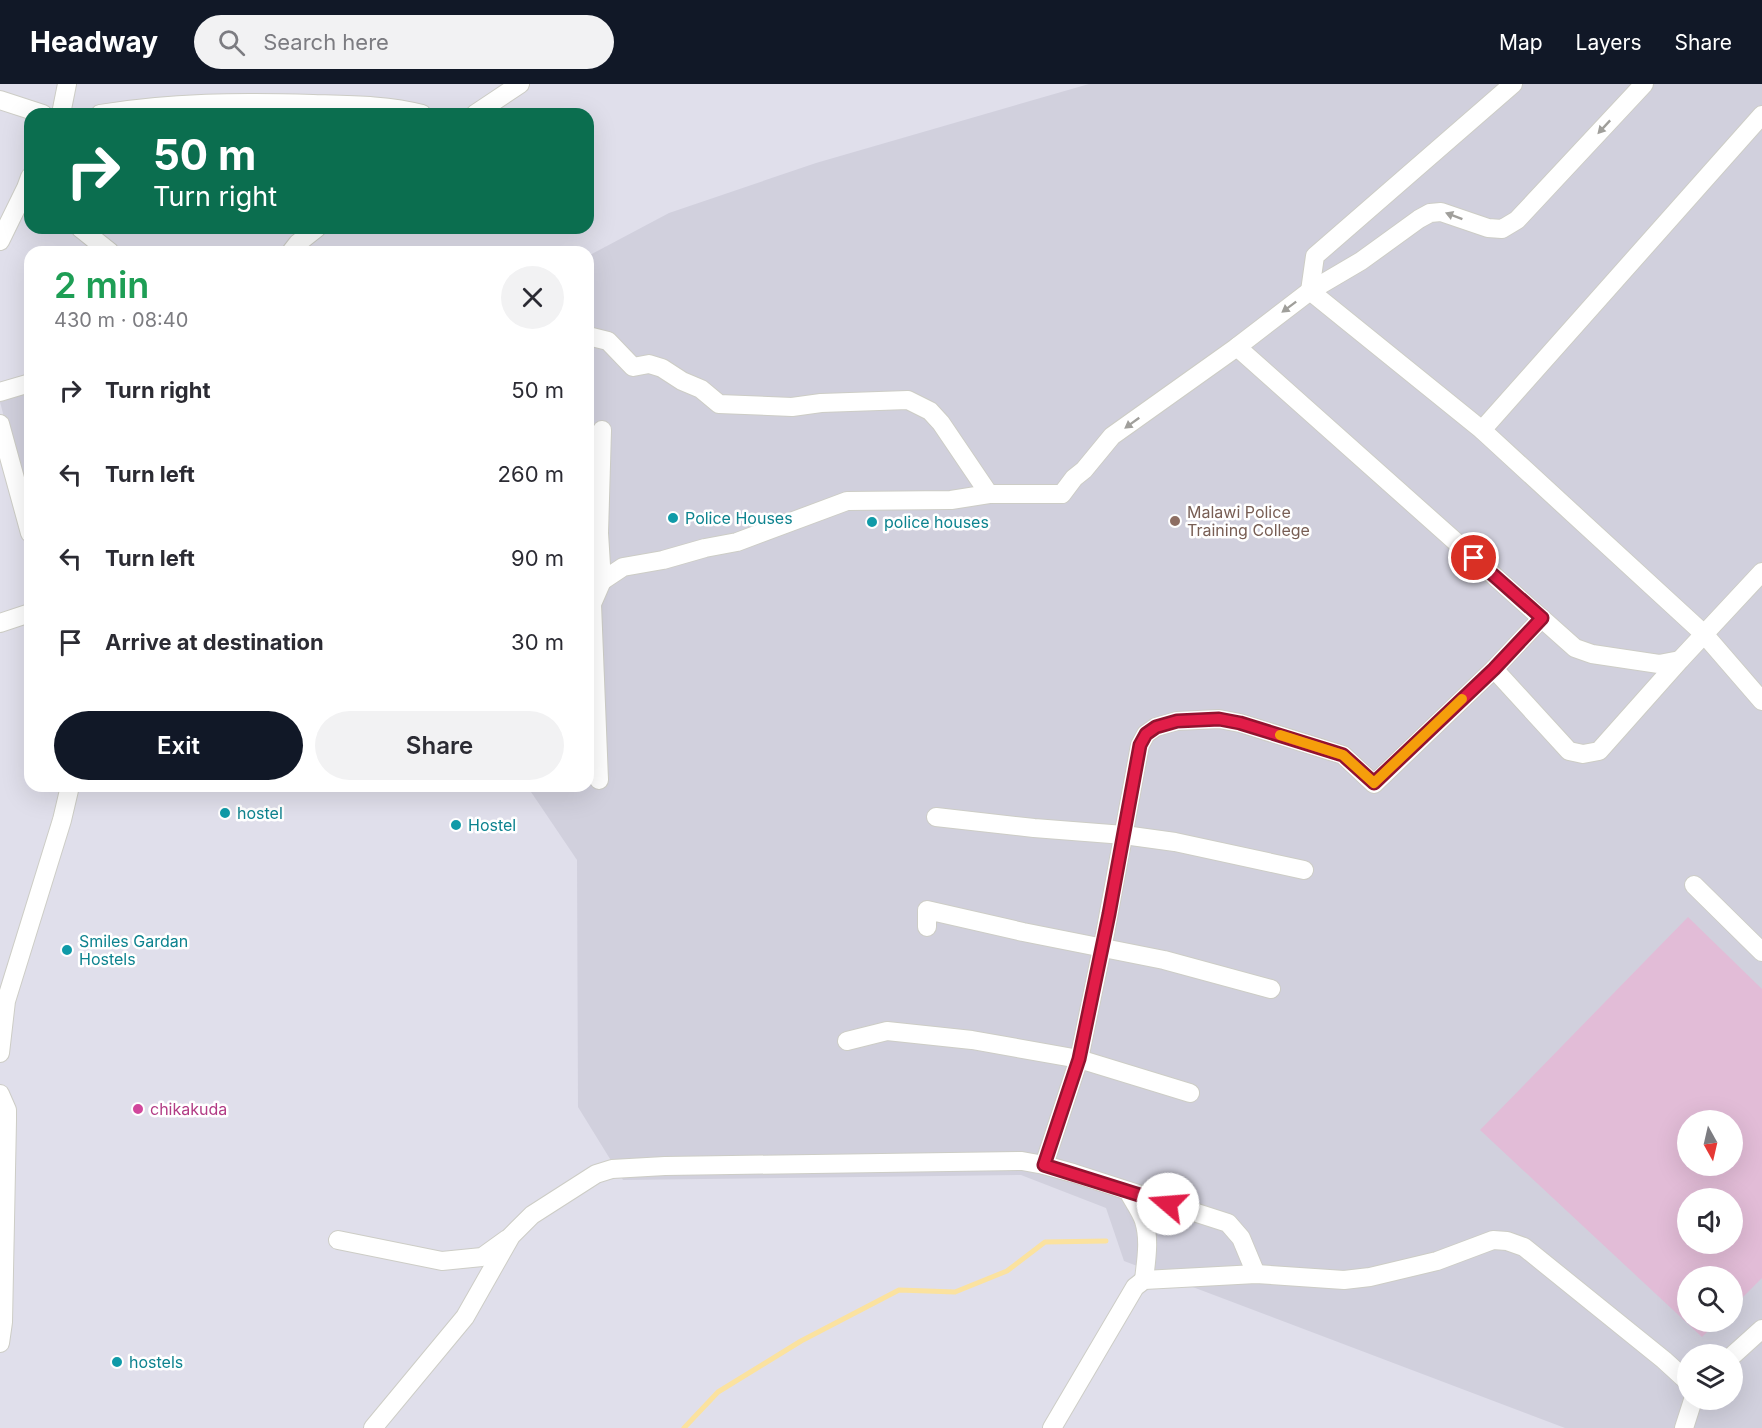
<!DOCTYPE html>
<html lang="en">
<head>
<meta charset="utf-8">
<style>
	:root { --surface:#fff; --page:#f2f2f3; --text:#2b2b33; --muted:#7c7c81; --accent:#111827 }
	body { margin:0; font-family:Inter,sans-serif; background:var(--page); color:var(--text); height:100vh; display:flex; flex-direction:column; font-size:22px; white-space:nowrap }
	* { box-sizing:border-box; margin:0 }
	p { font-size:20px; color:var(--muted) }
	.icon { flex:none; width:33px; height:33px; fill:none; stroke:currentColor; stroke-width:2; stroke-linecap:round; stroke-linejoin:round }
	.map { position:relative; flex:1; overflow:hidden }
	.drawer { position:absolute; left:24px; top:162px; width:570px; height:546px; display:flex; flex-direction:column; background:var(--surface); border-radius:18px; box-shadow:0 6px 24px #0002 }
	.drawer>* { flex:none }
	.top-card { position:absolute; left:24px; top:24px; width:570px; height:126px; border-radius:18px; box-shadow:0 6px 24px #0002; background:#0b6e4f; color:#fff; overflow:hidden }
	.needle { width:39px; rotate:172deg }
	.tools { position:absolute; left:1677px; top:1026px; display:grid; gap:12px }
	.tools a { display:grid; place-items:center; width:66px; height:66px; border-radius:50%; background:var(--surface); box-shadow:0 6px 24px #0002; font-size:30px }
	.pin { position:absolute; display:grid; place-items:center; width:51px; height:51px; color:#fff; margin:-26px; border:3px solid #fff; border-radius:50%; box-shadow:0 2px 6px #0007 }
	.me { position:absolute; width:66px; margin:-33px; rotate:288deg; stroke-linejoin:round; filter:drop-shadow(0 0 4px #0008) }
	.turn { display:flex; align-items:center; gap:21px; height:126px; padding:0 30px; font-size:27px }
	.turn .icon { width:78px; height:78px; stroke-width:2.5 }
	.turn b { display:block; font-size:42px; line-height:51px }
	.round { display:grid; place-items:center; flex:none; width:63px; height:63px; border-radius:32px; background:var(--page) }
	.overview { display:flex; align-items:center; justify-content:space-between; height:102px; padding:0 30px }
	h1 { font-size:36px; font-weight:600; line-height:45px; color:#1e9e55 }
	.primary-button { display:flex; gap:12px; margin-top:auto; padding:12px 30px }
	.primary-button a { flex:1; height:69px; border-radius:36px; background:var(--accent); color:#fff; font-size:24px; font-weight:600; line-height:69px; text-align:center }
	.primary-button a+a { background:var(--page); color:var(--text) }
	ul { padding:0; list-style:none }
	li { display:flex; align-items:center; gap:18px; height:84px; padding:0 30px }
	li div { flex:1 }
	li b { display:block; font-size:22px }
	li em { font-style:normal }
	header { display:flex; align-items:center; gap:36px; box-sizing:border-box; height:84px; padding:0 30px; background:var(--accent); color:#fff }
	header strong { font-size:28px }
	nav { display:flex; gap:33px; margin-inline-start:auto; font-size:21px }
	.search { width:420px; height:54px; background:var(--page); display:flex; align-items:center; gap:15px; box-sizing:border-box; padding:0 21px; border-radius:33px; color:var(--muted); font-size:22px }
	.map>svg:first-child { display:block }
	.education { fill:#d1d0dd; fill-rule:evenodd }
	.green { fill:#e2bcd7; fill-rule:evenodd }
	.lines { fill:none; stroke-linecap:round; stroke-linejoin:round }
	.stream { stroke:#fbe29f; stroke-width:5 }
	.minor-casing { stroke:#cdcdc6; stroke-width:20 }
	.minor { stroke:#fff; stroke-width:18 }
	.oneway { fill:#a09f9b }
	.route-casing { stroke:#92132f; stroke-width:15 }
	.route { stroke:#e11d48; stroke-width:10 }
	.slow { stroke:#f59e0b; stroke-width:10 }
	.culture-dot { fill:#0f9aa8; stroke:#fff; stroke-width:2 }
	.education-dot { fill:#8d6e63; stroke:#fff; stroke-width:2 }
	.hotel-dot { fill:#d1479c; stroke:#fff; stroke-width:2 }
	.labels { text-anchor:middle; stroke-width:5; stroke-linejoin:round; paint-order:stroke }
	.education-label { font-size:16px; fill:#785e54; stroke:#fff; text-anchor:start }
	.culture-label { font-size:16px; fill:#0d838f; stroke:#fff; text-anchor:start }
	.hotel-label { font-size:16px; fill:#b23c85; stroke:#fff; text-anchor:start }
</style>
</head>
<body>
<header>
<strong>Headway</strong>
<div class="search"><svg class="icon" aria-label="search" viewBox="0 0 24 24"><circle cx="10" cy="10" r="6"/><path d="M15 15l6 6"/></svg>Search here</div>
<nav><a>Map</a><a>Layers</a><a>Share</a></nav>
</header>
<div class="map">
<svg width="1762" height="1344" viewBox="0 0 1762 1344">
	<rect width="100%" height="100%" fill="#e0dfeb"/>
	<!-- education -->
	<g class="education">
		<path d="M 1089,0 L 1762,0 L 1762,1344 L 1565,1344 L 1124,1177 L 1106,1124 L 1021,1091 L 623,1096 L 578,1023 L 577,776 L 527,702 L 588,702 L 588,172 L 669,129 L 816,79 ZM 1688,1036 L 1732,1036 L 1732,1082 L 1688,1082 ZM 1688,1114 L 1732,1114 L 1732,1160 L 1688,1160 ZM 1688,1192 L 1732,1192 L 1732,1238 L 1688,1238 ZM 1688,1270 L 1732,1270 L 1732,1316 L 1688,1316 Z"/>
		<path d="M 30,292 L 30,432 L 0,318 L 0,301 Z"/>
	</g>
	<!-- green -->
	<path class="green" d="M 1688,833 L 1762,905 L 1762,1194 L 1733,1223 L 1732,1192 L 1688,1192 L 1688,1238 L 1717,1238 L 1702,1253 L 1480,1046 ZM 1688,1036 L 1732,1036 L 1732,1082 L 1688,1082 ZM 1688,1114 L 1732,1114 L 1732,1160 L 1688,1160 Z"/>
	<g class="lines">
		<!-- stream -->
		<path class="stream" d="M 684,1344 L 718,1308 L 801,1257 L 899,1206 L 955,1208 L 1007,1187 L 1045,1158 L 1106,1157"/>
		<defs>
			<g id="minor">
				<path d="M 1513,0 L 1315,172 L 1310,207 L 1482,346 L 1704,550 L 1762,617"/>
				<path d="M 0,16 L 43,30"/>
				<path d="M 61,30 L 67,0"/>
				<path d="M 100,30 C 172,18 240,18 313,20 C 349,21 388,21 422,30"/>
				<path d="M 475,30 L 520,0"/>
				<path d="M 80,144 L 110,168"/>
				<path d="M 0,157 L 26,104 L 30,93"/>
				<path d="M 291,168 L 298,159 L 317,144"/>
				<path d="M 588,252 L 608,257 L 633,283 L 649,280 L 662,284 L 682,297 L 701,305 L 719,320 L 792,323 L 821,319 L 908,316 L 930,327 L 941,339 L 989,410 L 1062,410 L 1074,394 L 1084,386 L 1112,352 L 1237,263 L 1310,207 L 1361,177 L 1419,135 L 1430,129 L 1441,128 L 1488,144 L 1502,145 L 1517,136 L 1644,0"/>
				<path d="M 1237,263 L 1575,564 L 1592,570 L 1659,580 L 1680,576"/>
				<path d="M 0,308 L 30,299"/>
				<path d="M 0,340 L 30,449"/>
				<path d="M 1482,346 L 1762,31"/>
				<path d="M 588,448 L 599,449 L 602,497 L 623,483 L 663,476 L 705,464 L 737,458 L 847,417 L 951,416 L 989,410"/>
				<path d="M 599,449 L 602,346"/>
				<path d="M 0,539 L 30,529"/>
				<path d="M 1494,585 L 1569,667 L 1583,670 L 1599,667 L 1680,576 L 1762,488"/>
				<path d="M 599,696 L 592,520 L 602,497"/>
				<path d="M 936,733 L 1034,744 L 1124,751 L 1175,758 L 1304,786"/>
				<path d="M 1694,801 L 1762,868"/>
				<path d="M 927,843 L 927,826 L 1023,848 L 1164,876 L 1271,905"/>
				<path d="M 847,957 L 887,947 L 972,956 L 1079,975 L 1190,1009"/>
				<path d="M 0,969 L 6,917 L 62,736 L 70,702"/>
				<path d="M 0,1010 L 7,1026 L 7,1036 L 3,1238 L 0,1259"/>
				<path d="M 1044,1081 L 1079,975 L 1105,850 L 1140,661 L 1146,650 L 1156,643 L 1177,637 L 1219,635 L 1240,639 L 1343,671 L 1374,700 L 1494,585 L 1542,534"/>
				<path d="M 1128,1107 C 1133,1117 1141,1127 1144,1137 C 1150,1156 1146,1177 1144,1196"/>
				<path d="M 338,1156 L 442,1177 L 482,1173 L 507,1155"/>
				<path d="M 1732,1272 L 1762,1245"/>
				<path d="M 373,1344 L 465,1233 L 511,1152 L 532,1131 L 596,1090 L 612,1085 L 665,1082 L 1022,1077 L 1044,1081 L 1073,1089 L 1228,1139 L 1241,1154 L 1256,1190"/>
				<path d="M 1052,1344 L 1135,1203 L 1144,1196 L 1256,1190 L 1344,1196 L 1370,1193 L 1437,1177 L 1493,1156 L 1507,1157 L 1524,1163 L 1664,1276 L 1688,1298"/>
				<path d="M 1684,1344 L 1693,1316"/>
			</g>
		</defs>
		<!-- minor casing -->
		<use href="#minor" class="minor-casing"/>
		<!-- minor -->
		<use href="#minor" class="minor"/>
	</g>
	<!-- one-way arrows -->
	<defs><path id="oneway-solid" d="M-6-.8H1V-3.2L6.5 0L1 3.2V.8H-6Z" transform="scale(1.5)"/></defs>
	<g class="oneway">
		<use href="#oneway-solid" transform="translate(1604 43) rotate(133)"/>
		<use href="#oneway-solid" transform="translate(1454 132) rotate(-159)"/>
		<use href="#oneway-solid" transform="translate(1289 223) rotate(143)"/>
		<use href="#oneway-solid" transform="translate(1132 339) rotate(144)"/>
	</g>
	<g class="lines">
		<defs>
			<path id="route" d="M 1168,1120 L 1044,1081 L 1079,975 L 1109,830 L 1140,661 L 1146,650 L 1156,643 L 1177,637 L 1219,635 L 1240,639 L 1343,671 L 1374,699 L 1494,585 L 1542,534 L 1474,474"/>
		</defs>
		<!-- route casing -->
		<use href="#route" class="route-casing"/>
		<!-- route -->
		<use href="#route" class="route"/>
		<!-- slow -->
		<path class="slow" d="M 1280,651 L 1343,671 L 1374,699 L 1462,615"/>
	</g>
	<!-- markers -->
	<g class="culture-dot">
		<circle cx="673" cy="434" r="6"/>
		<circle cx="872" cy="438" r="6"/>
		<circle cx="225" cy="729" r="6"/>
		<circle cx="456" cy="741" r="6"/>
		<circle cx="67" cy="866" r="6"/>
		<circle cx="117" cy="1278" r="6"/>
	</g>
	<circle class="education-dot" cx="1175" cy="437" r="6"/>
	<circle class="hotel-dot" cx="138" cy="1025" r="6"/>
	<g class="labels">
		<!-- education labels -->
		<g class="education-label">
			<text x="1187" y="434">Malawi Police<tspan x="1187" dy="18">Training College</tspan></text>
		</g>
		<!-- culture labels -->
		<g class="culture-label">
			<text x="685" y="440">Police Houses</text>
			<text x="884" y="444">police houses</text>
			<text x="237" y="735">hostel</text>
			<text x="468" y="747">Hostel</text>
			<text x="79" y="863">Smiles Gardan<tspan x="79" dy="18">Hostels</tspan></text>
			<text x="129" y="1284">hostels</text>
		</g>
		<!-- hotel labels -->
		<g class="hotel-label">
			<text x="150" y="1031">chikakuda</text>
		</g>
	</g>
</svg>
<div class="tools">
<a><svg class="needle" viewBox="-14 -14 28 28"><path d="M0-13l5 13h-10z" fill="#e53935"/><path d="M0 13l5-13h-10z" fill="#7c7c81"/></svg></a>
<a><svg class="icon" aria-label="sound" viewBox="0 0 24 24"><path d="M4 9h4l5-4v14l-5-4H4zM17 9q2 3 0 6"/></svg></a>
<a><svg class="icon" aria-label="search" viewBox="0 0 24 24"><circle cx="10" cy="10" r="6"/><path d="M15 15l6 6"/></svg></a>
<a><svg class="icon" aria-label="layers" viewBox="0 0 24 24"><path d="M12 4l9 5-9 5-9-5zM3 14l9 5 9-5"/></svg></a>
</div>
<div class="pin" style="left:1474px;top:474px;background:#d93025"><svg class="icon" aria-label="arrive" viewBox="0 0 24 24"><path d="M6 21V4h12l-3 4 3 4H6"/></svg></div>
<svg class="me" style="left:1168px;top:1120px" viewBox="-20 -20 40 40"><circle r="19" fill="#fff"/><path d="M0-13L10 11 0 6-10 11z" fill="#e11d48"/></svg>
<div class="top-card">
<div class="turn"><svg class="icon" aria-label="right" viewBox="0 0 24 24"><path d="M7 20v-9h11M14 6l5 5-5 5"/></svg><div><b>50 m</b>Turn right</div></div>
</div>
<section class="drawer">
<div class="overview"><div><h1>2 min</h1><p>430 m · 08:40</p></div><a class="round"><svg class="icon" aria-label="close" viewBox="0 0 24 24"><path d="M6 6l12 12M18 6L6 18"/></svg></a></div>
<ul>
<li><svg class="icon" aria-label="right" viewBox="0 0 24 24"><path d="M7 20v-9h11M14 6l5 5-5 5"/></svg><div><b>Turn right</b></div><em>50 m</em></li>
<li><svg class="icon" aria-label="left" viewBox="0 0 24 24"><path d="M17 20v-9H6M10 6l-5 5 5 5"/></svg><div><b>Turn left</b></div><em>260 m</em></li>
<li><svg class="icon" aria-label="left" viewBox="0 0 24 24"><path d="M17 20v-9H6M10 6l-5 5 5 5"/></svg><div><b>Turn left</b></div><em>90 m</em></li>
<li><svg class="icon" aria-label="arrive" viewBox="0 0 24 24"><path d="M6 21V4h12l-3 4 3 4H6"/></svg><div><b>Arrive at destination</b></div><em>30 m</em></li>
</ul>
<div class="primary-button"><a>Exit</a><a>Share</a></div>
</section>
</div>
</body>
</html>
